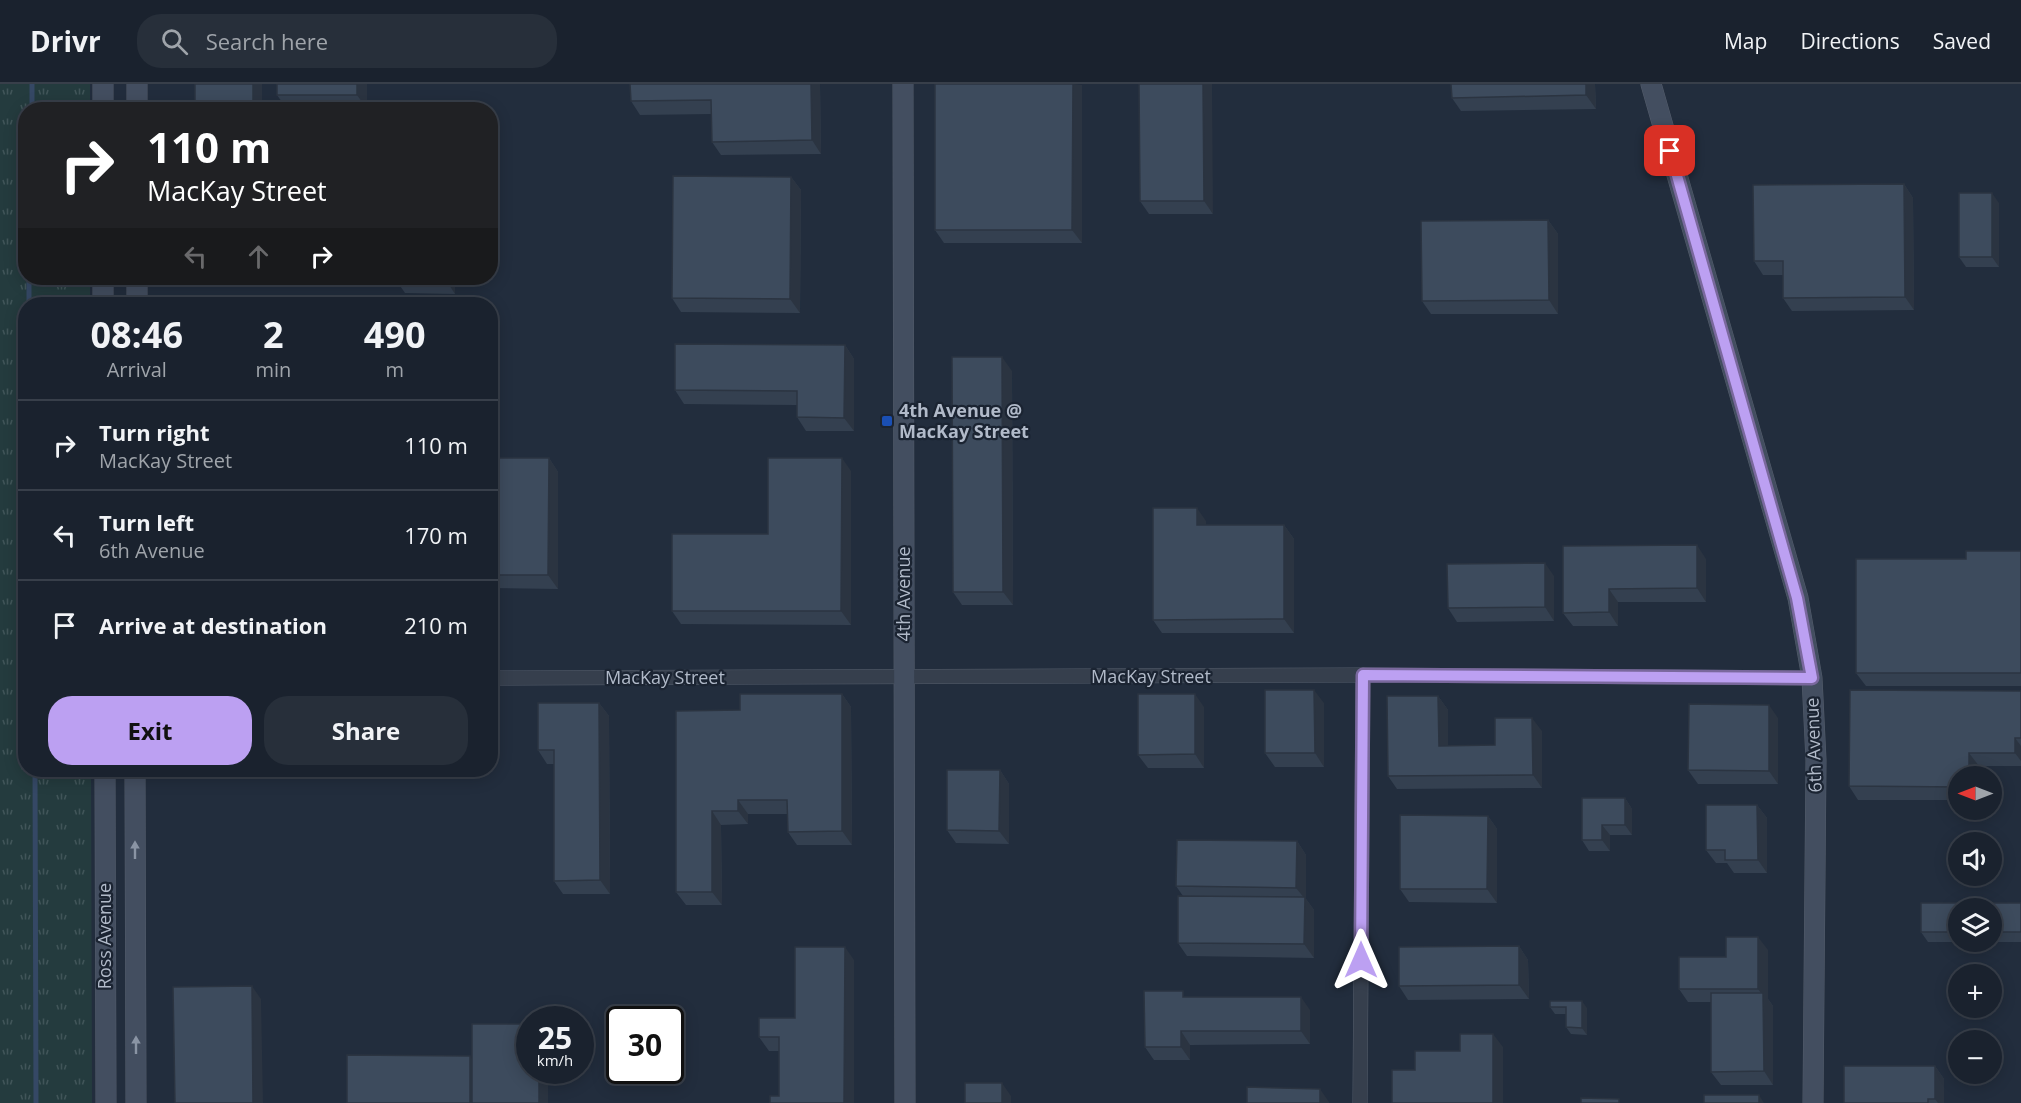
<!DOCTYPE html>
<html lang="en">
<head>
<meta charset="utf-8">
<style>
	:root { --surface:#1a222e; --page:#272f3a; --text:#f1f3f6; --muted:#9fa4aa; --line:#383f4a; --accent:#bca0f2 }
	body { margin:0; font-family:"Open Sans",sans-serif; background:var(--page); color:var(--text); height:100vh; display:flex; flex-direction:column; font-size:22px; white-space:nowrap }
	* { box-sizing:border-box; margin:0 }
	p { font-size:20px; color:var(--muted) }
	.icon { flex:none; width:33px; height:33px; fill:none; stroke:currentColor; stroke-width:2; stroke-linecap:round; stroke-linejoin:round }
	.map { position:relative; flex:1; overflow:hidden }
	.side { position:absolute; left:18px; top:213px; width:480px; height:480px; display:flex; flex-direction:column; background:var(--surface); border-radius:24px; box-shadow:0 3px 15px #0003,0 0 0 2px var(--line) }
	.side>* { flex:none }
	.banner { position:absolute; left:18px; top:18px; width:480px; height:183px; border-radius:24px; box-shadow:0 3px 15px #0003,0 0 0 2px var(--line); background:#202124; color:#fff; overflow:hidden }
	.needle { width:39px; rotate:270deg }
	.fabs { position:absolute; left:1948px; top:682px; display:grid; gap:12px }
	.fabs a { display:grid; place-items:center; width:54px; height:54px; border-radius:50%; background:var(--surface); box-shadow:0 3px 15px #0003,0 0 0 2px var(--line); font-size:30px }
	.speed { position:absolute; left:516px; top:922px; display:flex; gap:12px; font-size:30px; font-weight:700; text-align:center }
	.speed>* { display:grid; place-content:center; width:78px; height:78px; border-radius:50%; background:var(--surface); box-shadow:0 3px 15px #0003,0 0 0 2px var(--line); line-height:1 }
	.speed small { font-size:15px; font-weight:400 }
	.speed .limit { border:3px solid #111; border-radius:9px; background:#fff; color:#111 }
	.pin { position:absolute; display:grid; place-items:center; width:51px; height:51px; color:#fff; margin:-26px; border-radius:12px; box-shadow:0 3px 9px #0006 }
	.me { position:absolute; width:66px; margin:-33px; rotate:0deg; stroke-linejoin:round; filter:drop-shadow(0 0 4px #0008) }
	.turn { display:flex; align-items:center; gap:21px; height:126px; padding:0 30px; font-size:27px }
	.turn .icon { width:78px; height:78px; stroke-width:2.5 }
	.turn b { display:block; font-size:42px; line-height:51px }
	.lanes { display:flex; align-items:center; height:57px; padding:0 30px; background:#0003; justify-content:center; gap:30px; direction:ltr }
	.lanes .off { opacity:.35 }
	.eta { display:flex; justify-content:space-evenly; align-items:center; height:102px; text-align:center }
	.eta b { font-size:36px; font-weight:700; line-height:42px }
	.cta { display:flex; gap:12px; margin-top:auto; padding:12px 30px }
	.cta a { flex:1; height:69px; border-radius:24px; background:var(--accent); color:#111; font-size:24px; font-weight:700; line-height:69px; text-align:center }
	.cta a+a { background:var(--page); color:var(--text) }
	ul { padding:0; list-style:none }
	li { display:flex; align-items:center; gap:18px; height:90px; padding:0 30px; border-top:2px solid var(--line) }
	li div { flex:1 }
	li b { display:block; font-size:22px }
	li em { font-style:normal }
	header { display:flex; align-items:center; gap:36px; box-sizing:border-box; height:84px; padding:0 30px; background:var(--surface); border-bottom:2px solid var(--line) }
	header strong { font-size:28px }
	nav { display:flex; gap:33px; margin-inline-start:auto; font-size:21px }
	.search { width:420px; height:54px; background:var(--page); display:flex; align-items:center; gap:15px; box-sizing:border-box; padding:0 21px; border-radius:24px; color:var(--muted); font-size:22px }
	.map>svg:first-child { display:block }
	.grass { fill:url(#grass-tufts) }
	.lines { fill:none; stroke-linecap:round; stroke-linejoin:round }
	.stream { stroke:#354865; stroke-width:5 }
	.street-casing { stroke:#545d6b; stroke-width:15 }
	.secondary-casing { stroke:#545d6b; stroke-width:21 }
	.street { stroke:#363f4d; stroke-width:14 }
	.secondary { stroke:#434e60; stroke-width:20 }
	.wall { fill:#344050; fill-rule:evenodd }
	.shaded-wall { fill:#2b3441 }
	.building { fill:#3d4b5d; stroke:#2b3441; stroke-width:1.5 }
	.oneway { fill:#8a94a4 }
	.route-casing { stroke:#7a689d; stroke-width:15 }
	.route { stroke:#bca0f2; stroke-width:10 }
	.transit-dot { fill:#1a4fb4; stroke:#1b2432; stroke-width:2 }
	.labels { text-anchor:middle; stroke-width:4.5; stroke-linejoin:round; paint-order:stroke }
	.poi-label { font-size:18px; font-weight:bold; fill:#b1bac9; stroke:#1b2432; text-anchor:start }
	.street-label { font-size:18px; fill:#b1bac9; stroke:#1b2432 }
</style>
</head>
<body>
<header>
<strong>Drivr</strong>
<div class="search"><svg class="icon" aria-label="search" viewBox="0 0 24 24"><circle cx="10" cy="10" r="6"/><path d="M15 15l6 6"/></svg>Search here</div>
<nav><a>Map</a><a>Directions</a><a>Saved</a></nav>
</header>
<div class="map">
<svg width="2021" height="1019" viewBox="0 0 2021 1019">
	<defs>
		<pattern id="grass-tufts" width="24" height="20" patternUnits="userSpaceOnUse" patternTransform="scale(1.5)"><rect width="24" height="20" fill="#243b3e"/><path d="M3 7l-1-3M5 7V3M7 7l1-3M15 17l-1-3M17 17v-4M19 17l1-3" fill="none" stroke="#415559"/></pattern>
	</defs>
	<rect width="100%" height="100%" fill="#222d3d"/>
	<!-- grass -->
	<path class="grass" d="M 0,0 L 90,0 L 90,25 L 26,26 L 26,194 L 90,194 L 90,220 L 26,220 L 26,686 L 91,686 L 92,1019 L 0,1019 Z"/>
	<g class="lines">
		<!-- stream -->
		<g class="stream">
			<path d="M 32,26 L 32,0"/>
			<path d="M 29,220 L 29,194"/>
			<path d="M 35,686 L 36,1019"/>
		</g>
		<defs>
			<g id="street">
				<path d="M 490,594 L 1363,591 L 1812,594"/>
				<path d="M 1360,1019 L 1363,591"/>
			</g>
			<g id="secondary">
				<path d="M 103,0 L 103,26"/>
				<path d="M 903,0 L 905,1019"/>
				<path d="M 1651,0 L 1798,514 L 1812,594 L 1816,676 L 1813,1019"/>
				<path d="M 137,26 L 137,0"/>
				<path d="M 103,194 L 103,220"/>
				<path d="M 137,220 L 137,194"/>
				<path d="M 105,686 L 106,1019"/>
				<path d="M 135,686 L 136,1019"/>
			</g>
		</defs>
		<!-- street casing -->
		<use href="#street" class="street-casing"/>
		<!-- secondary casing -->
		<use href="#secondary" class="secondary-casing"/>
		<!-- street -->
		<use href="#street" class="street"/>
		<!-- secondary -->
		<use href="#secondary" class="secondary"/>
	</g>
	<!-- wall -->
	<g class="wall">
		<path d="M 367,0 L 367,25 L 287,25 L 277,11 Z"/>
		<path d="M 630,0 L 820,0 L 821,70 L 721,71 L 712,58 L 711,30 L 640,31 L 631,17 Z"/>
		<path d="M 1139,0 L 1213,130 L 1149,130 L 1140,117 Z"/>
		<path d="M 1595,0 L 1596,25 L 1461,27 L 1452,14 Z"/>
		<path d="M 1082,1 L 1082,159 L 944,159 L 935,146 Z"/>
		<path d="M 791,93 L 801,106 L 800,229 L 681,228 L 672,214 Z"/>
		<path d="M 1904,100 L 1913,114 L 1914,226 L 1792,227 L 1783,214 L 1783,191 L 1763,191 L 1754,177 Z"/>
		<path d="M 1999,119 L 1999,183 L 1966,183 L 1959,173 Z"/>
		<path d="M 1548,136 L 1558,150 L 1558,230 L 1431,230 L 1422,217 Z"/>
		<path d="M 396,194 L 455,194 L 455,210 L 405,209 L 396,196 Z"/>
		<path d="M 845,261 L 854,275 L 854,347 L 806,347 L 797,333 L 797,321 L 684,320 L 675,306 Z"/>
		<path d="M 1012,287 L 1013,521 L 962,521 L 953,508 Z"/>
		<path d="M 490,374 L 549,374 L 558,388 L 558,505 L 490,504 Z"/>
		<path d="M 851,387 L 851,541 L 681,540 L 672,527 L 768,450 Z"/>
		<path d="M 1206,437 L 1206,441 L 1284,441 L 1294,455 L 1294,549 L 1162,549 L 1153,536 Z"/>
		<path d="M 1563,462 L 1706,475 L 1706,518 L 1618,518 L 1618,542 L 1573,542 L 1563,529 Z"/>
		<path d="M 2021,467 L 2021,602 L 1866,602 L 1856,589 L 1966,475 Z"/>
		<path d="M 1554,492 L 1554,537 L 1457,538 L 1448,524 Z"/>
		<path d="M 2021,607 L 2021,682 L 1979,682 L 1979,693 L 1959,693 L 1959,716 L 1858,716 L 1849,702 Z"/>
		<path d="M 842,610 L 851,623 L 852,761 L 797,761 L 788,748 L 787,730 L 748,730 L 748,740 L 721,741 L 722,821 L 686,821 L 676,808 L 740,626 Z"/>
		<path d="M 1438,612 L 1448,626 L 1448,662 L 1495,661 L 1542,647 L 1542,704 L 1397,705 L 1388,692 Z"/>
		<path d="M 599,619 L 609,632 L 610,810 L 563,810 L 554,797 L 554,680 L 547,680 L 538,666 Z"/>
		<path d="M 1324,619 L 1324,683 L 1275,683 L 1265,669 Z"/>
		<path d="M 1204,623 L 1204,684 L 1148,684 L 1138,671 Z"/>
		<path d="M 1778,634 L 1778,700 L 1698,700 L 1688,686 Z"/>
		<path d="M 1000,686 L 1009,700 L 1009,760 L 956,759 L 947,746 Z"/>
		<path d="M 1625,714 L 1632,725 L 1632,751 L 1610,751 L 1610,767 L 1589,767 L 1582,756 Z"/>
		<path d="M 1757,721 L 1767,734 L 1767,789 L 1734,789 L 1727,779 L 1716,779 L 1706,766 Z"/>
		<path d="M 1488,732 L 1497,745 L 1497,819 L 1409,818 L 1400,805 Z"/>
		<path d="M 1297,757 L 1306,771 L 1306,815 L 1314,826 L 1314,874 L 1187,872 L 1178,859 L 1183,812 L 1176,802 Z"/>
		<path d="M 1921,819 L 2021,819 L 2021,858 L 1928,858 L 1921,848 ZM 1959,825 L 1992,825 L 1992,858 L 1959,858 Z"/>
		<path d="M 1519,862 L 1528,876 L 1529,915 L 1408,916 L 1399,902 Z"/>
		<path d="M 1768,866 L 1768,915 L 1773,922 L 1773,1001 L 1721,1001 L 1711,988 L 1711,918 L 1688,918 L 1679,905 L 1726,873 Z"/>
		<path d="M 854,876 L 779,1012 L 779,967 L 769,967 L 759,953 L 795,934 Z"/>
		<path d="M 1187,913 L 1310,926 L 1310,960 L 1190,961 L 1190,976 L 1154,976 L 1145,963 Z"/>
		<path d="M 1550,923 L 1587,924 L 1587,951 L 1571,950 L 1566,943 L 1566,930 L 1555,930 Z"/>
		<path d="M 1935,982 L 1944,995 L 1944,1019 L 1844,1019 Z"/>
	</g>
	<!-- shaded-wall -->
	<g class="shaded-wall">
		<rect x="253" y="0" width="9" height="26"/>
		<path d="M 357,0 L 367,0 L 367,25 L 357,11 Z"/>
		<path d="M 811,0 L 820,0 L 821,70 L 812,56 Z"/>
		<path d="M 1073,0 L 1082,1 L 1082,159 L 1072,146 Z"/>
		<path d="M 1203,0 L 1212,0 L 1213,130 L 1204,117 Z"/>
		<path d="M 1586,0 L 1595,0 L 1596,25 L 1586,11 Z"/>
		<path d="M 791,93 L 801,106 L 800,229 L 790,215 Z"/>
		<path d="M 1904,100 L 1913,114 L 1914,226 L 1905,213 Z"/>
		<path d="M 1992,109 L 1999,119 L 1999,183 L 1992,173 Z"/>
		<path d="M 1548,136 L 1558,150 L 1558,230 L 1549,216 Z"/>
		<path d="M 446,194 L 455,194 L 455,210 L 446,196 Z"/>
		<path d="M 845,261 L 854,275 L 854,347 L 844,334 Z"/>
		<path d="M 1002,273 L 1012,287 L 1013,521 L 1003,508 Z"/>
		<path d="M 549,374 L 558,388 L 558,505 L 548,491 Z"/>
		<path d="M 842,374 L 851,387 L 851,541 L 841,527 Z"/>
		<path d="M 1197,424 L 1206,437 L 1206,455 L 1197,441 Z"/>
		<path d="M 1284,441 L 1294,455 L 1294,549 L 1284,535 Z"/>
		<path d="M 1697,461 L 1706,475 L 1706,518 L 1697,504 Z"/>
		<path d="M 1545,479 L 1554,492 L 1554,537 L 1545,523 Z"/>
		<path d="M 1609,505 L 1618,518 L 1618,542 L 1609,528 Z"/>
		<path d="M 1314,606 L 1324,619 L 1324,683 L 1315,669 Z"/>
		<path d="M 842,610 L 851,623 L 852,761 L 842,747 Z"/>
		<path d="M 1195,610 L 1204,623 L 1204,684 L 1195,670 Z"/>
		<path d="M 1438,612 L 1448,626 L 1448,675 L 1439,662 Z"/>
		<path d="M 599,619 L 609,632 L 610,810 L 600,796 Z"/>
		<path d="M 1769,621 L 1778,634 L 1778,700 L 1769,687 Z"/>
		<path d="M 1532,634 L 1542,647 L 1542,704 L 1533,691 Z"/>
		<path d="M 2015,654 L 2021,662 L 2021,677 L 2015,669 Z"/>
		<path d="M 1969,669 L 1979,682 L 1979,693 L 1969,693 Z"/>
		<path d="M 1000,686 L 1009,700 L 1009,760 L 999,747 Z"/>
		<path d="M 1625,714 L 1632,725 L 1632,751 L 1625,741 Z"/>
		<path d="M 738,716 L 748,730 L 748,740 L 738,727 Z"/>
		<path d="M 1757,721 L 1767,734 L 1767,789 L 1758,776 Z"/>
		<path d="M 712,727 L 721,741 L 722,821 L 712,808 Z"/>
		<path d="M 1488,732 L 1497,745 L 1497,819 L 1487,805 Z"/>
		<path d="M 1602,741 L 1610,751 L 1610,767 L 1602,756 Z"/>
		<path d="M 1297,757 L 1306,771 L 1306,815 L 1314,826 L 1314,874 L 1304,860 L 1305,815 L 1296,804 Z"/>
		<path d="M 1758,853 L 1768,866 L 1768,915 L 1773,922 L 1773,1001 L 1764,987 L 1763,912 L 1758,905 Z"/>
		<path d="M 1519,862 L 1528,876 L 1529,915 L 1519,901 Z"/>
		<path d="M 845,863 L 854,876 L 854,1019 L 844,1019 Z"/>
		<path d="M 252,902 L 261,915 L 263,1019 L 253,1019 Z"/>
		<path d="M 1301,913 L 1310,926 L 1310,960 L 1301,947 Z"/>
		<path d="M 1582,917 L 1587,924 L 1587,951 L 1582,944 Z"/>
		<path d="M 1181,947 L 1190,961 L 1190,976 L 1181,963 Z"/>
		<path d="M 1493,950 L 1503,963 L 1503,1019 L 1493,1019 Z"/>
		<path d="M 470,972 L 479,986 L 479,1019 L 470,1019 Z"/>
		<path d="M 1935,982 L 1944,995 L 1944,1019 L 1938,1019 L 1935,1015 Z"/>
		<rect x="539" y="987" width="9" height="32"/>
		<path d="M 1002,999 L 1011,1012 L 1011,1019 L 1002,1019 Z"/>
		<path d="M 1320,1005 L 1329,1018 L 1329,1019 L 1320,1019 Z"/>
		<path d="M 1759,1011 L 1764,1019 L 1759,1019 Z"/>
	</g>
	<!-- building -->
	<g class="building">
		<rect x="195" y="0" width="58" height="26"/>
		<rect x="277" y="0" width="80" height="11"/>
		<path d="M 630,0 L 811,0 L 812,56 L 712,58 L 711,16 L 631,17 Z"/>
		<path d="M 935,0 L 1073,0 L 1072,146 L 935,146 Z"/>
		<path d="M 1139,0 L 1203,0 L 1204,117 L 1140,117 Z"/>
		<path d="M 1451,0 L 1586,0 L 1586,11 L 1452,14 Z"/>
		<path d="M 673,92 L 791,93 L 790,215 L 672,214 Z"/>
		<path d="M 1904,100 L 1905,213 L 1783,214 L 1783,177 L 1754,177 L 1753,101 Z"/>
		<rect x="1959" y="109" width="33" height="64"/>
		<path d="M 1548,136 L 1549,216 L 1422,217 L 1421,137 Z"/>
		<rect x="396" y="194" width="50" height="2"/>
		<path d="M 675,260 L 845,261 L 844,334 L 797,333 L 797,307 L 675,306 Z"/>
		<path d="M 952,273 L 1002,273 L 1003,508 L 953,508 Z"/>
		<path d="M 490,374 L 549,374 L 548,491 L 490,491 Z"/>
		<path d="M 768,374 L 842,374 L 841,527 L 672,527 L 672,450 L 768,450 Z"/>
		<path d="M 1153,424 L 1197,424 L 1197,441 L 1284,441 L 1284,535 L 1153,536 Z"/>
		<path d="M 1697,461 L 1697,504 L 1609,505 L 1609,528 L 1563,529 L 1563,462 Z"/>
		<path d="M 1966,467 L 2021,467 L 2021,589 L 1856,589 L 1856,475 L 1966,475 Z"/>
		<path d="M 1545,479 L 1545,523 L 1448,524 L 1447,480 Z"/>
		<path d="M 1265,606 L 1314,606 L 1315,669 L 1265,669 Z"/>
		<path d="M 1850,606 L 2021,607 L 2021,654 L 2015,654 L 2015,669 L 1969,669 L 1969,693 L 1959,693 L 1959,703 L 1849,702 Z"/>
		<path d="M 740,610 L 842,610 L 842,747 L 788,748 L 787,716 L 738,716 L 738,727 L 712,727 L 712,808 L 676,808 L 676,627 L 740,626 Z"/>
		<path d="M 1138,610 L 1195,610 L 1195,670 L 1138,671 Z"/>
		<path d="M 1387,612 L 1438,612 L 1439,662 L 1495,661 L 1495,634 L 1532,634 L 1533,691 L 1388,692 Z"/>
		<path d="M 538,619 L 599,619 L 600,796 L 554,797 L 554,666 L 538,666 Z"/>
		<path d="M 1689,620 L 1769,621 L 1769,687 L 1688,686 Z"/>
		<path d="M 947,686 L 1000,686 L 999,747 L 947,746 Z"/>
		<path d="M 1582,714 L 1625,714 L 1625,741 L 1602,741 L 1602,756 L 1582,756 Z"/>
		<path d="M 1706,721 L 1757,721 L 1758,776 L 1725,776 L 1725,766 L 1706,766 Z"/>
		<path d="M 1400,731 L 1488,732 L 1487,805 L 1400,805 Z"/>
		<path d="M 1177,756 L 1297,757 L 1296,804 L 1176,802 Z"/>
		<path d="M 1178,812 L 1305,813 L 1304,860 L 1178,859 Z"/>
		<path d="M 1921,819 L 2021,819 L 2021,848 L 1992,848 L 1992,825 L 1959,825 L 1959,848 L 1921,848 Z"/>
		<path d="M 1726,853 L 1758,853 L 1758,905 L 1679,905 L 1679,873 L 1726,873 Z"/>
		<path d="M 1519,862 L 1519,901 L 1399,902 L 1399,863 Z"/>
		<path d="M 795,863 L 845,863 L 844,1019 L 770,1019 L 770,1012 L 779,1012 L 779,953 L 759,953 L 759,934 L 795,934 Z"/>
		<path d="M 252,902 L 253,1019 L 175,1019 L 173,903 Z"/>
		<path d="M 1144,907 L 1183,907 L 1183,913 L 1301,913 L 1301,947 L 1181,947 L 1181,963 L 1145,963 Z"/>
		<path d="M 1711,909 L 1763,909 L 1764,987 L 1711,988 Z"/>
		<path d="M 1550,917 L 1582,917 L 1582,944 L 1566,943 L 1566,923 L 1550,923 Z"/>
		<path d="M 472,940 L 530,940 L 530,987 L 539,987 L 539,1019 L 472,1019 Z"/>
		<path d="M 1460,950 L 1493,950 L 1493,1019 L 1392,1019 L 1392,986 L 1415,986 L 1415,967 L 1460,967 Z"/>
		<path d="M 347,971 L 470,972 L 470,1019 L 347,1019 Z"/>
		<path d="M 1844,982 L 1935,982 L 1935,1015 L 1928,1015 L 1928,1019 L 1844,1019 Z"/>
		<rect x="965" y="999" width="37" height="20"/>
		<path d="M 1247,1003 L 1320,1005 L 1320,1019 L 1247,1019 Z"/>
		<rect x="1704" y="1011" width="55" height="8"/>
		<path d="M 1581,1014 L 1619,1015 L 1619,1019 L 1581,1019 Z"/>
	</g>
	<!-- one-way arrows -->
	<defs><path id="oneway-solid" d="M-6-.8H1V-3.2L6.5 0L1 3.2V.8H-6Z" transform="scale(1.5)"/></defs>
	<g class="oneway">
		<use href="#oneway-solid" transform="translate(135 766) rotate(-90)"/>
		<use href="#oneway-solid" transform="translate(136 961) rotate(-90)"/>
	</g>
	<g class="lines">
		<defs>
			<path id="route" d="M 1361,876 L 1363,591 L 1812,594 L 1797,514 L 1670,67"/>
		</defs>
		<!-- route casing -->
		<use href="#route" class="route-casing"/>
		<!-- route -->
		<use href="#route" class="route"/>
	</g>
	<!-- markers -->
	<rect class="transit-dot" x="881" y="331" width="12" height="12" rx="3"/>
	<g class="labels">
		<!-- poi labels -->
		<g class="poi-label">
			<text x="899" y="333">4th Avenue @<tspan x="899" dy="21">MacKay Street</tspan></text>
		</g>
		<!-- street labels -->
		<g class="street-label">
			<text transform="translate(904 510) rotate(-90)" y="6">4th Avenue</text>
			<text x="1151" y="599">MacKay Street</text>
			<text x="665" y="600">MacKay Street</text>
			<text transform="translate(1814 661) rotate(-92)" y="6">6th Avenue</text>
			<text transform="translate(105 852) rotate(-90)" y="6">Ross Avenue</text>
		</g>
	</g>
</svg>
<div class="fabs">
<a><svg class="needle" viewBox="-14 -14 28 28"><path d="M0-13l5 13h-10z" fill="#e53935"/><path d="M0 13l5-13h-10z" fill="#9fa4aa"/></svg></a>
<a><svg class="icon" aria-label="sound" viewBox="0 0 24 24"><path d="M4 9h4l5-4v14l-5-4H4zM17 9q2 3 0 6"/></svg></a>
<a><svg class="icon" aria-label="layers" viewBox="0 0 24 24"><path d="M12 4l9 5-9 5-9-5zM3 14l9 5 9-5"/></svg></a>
<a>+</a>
<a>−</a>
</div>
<div class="speed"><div>25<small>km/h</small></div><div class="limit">30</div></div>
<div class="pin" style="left:1670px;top:67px;background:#d93025"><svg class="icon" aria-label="arrive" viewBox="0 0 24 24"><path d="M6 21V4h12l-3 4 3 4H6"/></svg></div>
<svg class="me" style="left:1361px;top:876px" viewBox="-20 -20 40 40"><path d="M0-17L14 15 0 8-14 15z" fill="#bca0f2" stroke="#fff" stroke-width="4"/></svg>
<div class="banner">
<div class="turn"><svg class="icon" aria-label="right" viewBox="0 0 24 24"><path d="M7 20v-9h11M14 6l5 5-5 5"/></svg><div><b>110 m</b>MacKay Street</div></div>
<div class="lanes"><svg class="icon off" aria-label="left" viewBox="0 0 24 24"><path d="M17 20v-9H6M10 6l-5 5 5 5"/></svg><svg class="icon off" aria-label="ahead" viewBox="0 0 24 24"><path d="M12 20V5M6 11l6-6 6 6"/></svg><svg class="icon" aria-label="right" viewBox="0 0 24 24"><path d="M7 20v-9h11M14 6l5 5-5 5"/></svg></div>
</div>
<section class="side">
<div class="eta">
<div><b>08:46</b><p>Arrival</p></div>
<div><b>2</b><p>min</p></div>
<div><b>490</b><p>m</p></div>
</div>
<ul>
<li><svg class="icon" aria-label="right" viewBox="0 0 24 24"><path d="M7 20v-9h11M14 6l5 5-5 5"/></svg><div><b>Turn right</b><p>MacKay Street</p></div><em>110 m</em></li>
<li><svg class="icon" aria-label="left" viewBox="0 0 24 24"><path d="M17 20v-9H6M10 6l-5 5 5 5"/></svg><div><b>Turn left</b><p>6th Avenue</p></div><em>170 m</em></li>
<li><svg class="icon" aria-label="arrive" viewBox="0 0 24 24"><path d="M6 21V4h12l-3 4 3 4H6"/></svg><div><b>Arrive at destination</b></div><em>210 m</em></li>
</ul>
<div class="cta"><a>Exit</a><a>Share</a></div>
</section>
</div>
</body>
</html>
